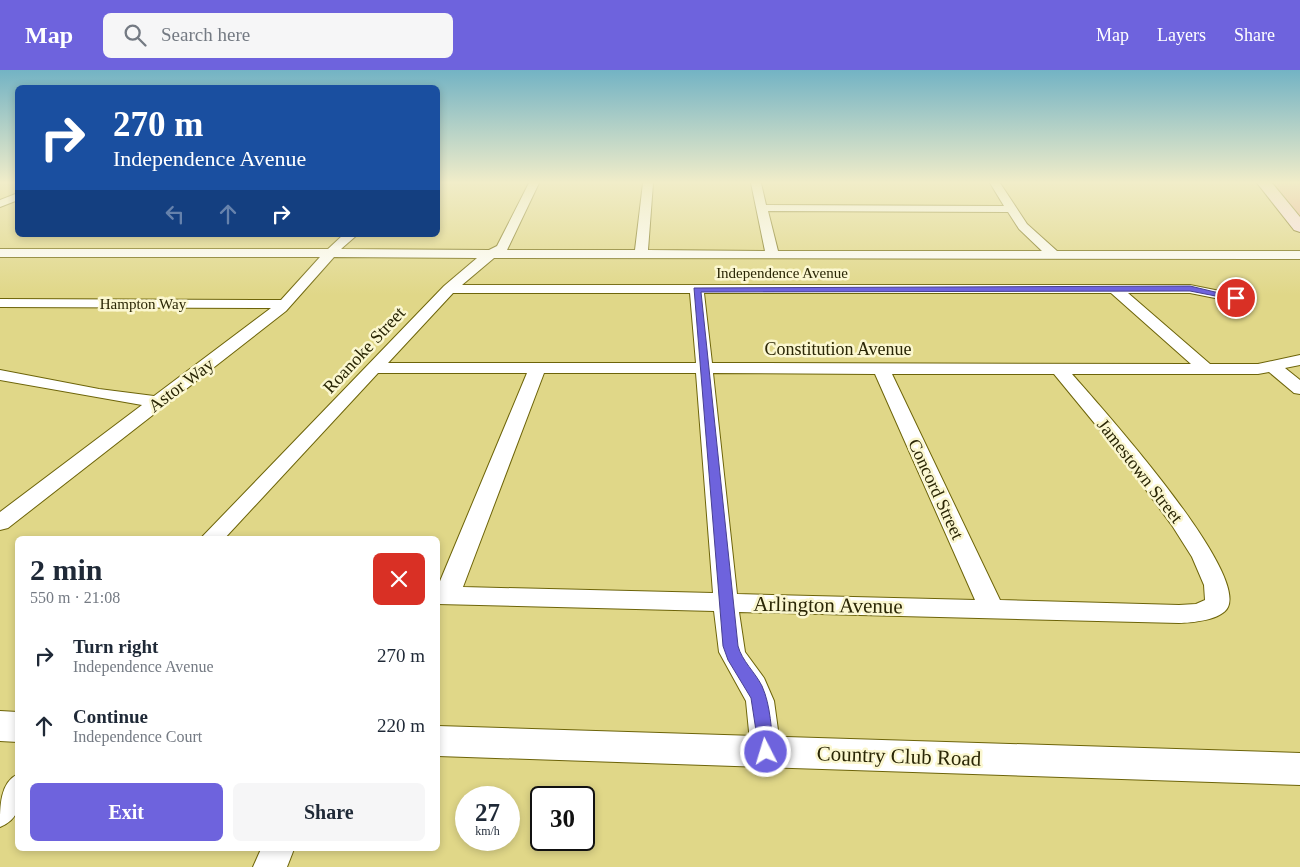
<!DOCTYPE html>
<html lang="en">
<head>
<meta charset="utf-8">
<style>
	:root { --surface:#fff; --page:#f6f6f7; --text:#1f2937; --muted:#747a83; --accent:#6e63dd }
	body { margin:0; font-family:Georgia,serif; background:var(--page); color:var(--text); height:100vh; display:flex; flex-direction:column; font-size:19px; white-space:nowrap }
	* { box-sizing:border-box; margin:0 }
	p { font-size:16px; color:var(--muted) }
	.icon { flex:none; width:28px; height:28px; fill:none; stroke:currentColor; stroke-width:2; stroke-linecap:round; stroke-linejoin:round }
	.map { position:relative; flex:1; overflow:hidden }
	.drawer { position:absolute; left:15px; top:466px; width:425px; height:315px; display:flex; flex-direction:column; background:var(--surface); border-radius:8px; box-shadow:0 2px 8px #0003 }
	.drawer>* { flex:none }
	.guide { position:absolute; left:15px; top:15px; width:425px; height:152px; border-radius:8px; box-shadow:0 2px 8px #0003; background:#1a4fa0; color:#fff; overflow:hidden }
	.speed { position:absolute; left:455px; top:716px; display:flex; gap:10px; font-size:25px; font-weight:700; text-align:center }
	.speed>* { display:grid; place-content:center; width:65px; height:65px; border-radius:50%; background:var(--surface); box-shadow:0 2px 8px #0003; line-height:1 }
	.speed small { font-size:12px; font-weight:400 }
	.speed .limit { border:2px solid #111; border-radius:8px; background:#fff; color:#111 }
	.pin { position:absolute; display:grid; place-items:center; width:42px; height:42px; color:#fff; margin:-21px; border:2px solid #fff; border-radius:50%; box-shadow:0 1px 5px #0007 }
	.me { position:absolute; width:55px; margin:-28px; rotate:355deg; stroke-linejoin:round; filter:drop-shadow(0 0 4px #0008) }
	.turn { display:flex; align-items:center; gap:18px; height:105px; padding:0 15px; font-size:22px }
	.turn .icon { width:65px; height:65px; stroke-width:2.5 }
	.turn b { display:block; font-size:35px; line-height:42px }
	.lanes { display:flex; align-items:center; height:48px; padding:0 15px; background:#0003; justify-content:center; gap:25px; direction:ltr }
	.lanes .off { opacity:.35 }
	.round { display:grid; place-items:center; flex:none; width:52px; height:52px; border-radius:8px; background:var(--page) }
	.summary { display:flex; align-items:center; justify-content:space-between; height:85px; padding:0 15px }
	h1 { font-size:30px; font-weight:800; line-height:38px }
	.cta { display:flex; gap:10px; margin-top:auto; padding:10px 15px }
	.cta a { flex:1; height:58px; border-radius:8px; background:var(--accent); color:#fff; font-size:20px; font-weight:800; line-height:58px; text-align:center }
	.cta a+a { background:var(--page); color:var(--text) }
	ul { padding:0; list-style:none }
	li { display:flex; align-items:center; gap:15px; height:70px; padding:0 15px }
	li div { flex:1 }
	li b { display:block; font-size:19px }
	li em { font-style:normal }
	header { display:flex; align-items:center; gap:30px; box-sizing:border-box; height:70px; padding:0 25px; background:var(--accent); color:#fff }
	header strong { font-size:24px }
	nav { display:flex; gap:28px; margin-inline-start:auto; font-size:18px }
	.search { width:350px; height:45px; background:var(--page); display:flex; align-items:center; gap:12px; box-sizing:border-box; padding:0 18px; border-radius:8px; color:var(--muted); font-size:19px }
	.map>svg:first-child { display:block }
	.green { fill:#ebaf96 }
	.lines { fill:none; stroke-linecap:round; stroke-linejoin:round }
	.minor-casing { stroke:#6d6409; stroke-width:2 }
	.tertiary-casing { stroke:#6d6409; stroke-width:2 }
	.secondary-casing { stroke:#6d6409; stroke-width:2 }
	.minor { fill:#fff; fill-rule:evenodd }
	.tertiary { fill:#fff; fill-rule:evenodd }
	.secondary { fill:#fde1f2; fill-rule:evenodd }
	.route { fill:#6e63dd; stroke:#484090 }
	.labels { text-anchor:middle; stroke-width:5; stroke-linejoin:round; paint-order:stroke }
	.far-street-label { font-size:15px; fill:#2a2605; stroke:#fbf7d0 }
	.street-label { font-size:18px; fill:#2a2605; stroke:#fbf7d0 }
	.near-street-label { font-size:21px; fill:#2a2605; stroke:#fbf7d0 }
</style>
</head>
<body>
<header>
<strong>Map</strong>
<div class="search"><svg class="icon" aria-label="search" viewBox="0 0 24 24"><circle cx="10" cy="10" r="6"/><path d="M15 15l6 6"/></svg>Search here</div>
<nav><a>Map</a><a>Layers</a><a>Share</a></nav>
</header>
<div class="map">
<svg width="1300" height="797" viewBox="0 0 1300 797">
	<rect width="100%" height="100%" fill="#e0d788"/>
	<!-- green -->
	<path class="green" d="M 1272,113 L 1300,113 L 1300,146 Z"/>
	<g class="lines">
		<defs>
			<g id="minor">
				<path d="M 529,113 L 539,113 L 507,180 L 635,180 L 643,113 L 653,113 L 648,180 L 765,181 L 751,113 L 761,113 L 766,135 L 1004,136 L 990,113 L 1000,113 L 1027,154 L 1057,181 L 1300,181 L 1300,189 L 494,188 L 462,215 L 1190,215 L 1240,225 L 1242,228 L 1240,231 L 1235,232 L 1190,223 L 1128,223 L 1210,294 L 1258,294 L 1300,285 L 1300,295 L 1285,298 L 1300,310 L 1300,324 L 1294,323 L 1269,302 L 1258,304 L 1072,304 C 1101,337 1246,498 1228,537 C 1222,550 1191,553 1179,553 L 739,542 L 745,582 L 764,608 L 774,631 L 781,682 L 776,691 L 766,695 L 756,691 L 751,682 L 746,631 L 719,582 L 714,541 L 438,534 L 438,516 L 527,303 L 378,303 L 224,469 L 200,469 L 444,216 L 477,188 L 334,187 L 286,241 L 8,458 L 0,460 L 0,442 L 142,335 L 0,310 L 0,300 L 99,319 L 154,326 L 271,238 L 0,237 L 0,229 L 281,230 L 320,187 L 0,187 L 0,179 L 328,179 L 343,165 L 357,165 L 341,179 L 489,180 L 497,176 ZM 768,141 L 1008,142 L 1019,159 L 1042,181 L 778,181 ZM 453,223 L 690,223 L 696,293 L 388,293 ZM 704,223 L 1111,223 L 1191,294 L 712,293 ZM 544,303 L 696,303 L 713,523 L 463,517 ZM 713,303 L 875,304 L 975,530 L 737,524 ZM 892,304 L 1054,304 L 1119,383 L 1173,457 L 1192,487 L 1204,515 L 1205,530 L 1196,534 L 1179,535 L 1000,530 Z"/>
				<path d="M 18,123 L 18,130 L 0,137 L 0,130 Z"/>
				<path d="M 18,704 C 18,727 25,747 0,757 C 0,735 0,713 18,704 Z"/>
				<path d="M 261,779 L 294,779 L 287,797 L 253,797 Z"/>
			</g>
			<g id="tertiary">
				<path d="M 0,641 L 18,642 L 18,672 L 0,671 Z"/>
				<path d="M 438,656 L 1300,683 L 1300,715 L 438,686 Z"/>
			</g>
			<path id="secondary" d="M 1257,113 L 1272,113 L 1300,147 L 1300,162 L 1294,160 Z"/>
		</defs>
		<!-- minor casing -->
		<use href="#minor" class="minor-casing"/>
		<!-- tertiary casing -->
		<use href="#tertiary" class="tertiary-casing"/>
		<!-- secondary casing -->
		<use href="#secondary" class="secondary-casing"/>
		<!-- minor -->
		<use href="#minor" class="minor"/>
		<!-- tertiary -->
		<use href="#tertiary" class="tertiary"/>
		<!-- secondary -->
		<use href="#secondary" class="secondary"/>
	</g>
	<!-- sky -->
	<linearGradient id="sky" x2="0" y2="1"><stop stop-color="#73b3c4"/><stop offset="0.5" stop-color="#f1edc9"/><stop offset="1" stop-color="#f1edc9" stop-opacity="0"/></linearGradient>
	<rect width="1300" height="225" fill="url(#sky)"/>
	<!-- route -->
	<path class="route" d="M 1190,216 L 1240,228 L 1236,230 L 1190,221 L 701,222 L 738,576 C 742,591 755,602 762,616 C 771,636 771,660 774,682 L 772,687 L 766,689 L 760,687 L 751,628 L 728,590 L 723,576 L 694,218 Z"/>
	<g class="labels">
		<!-- far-street labels -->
		<g class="far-street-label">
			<text x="782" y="208">Independence Avenue</text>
			<text x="143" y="239">Hampton Way</text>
		</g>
		<!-- street labels -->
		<g class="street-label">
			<text x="838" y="285">Constitution Avenue</text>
			<text transform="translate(364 280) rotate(-47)" y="6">Roanoke Street</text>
			<text transform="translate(181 315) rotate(-37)" y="6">Astor Way</text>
			<text transform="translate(1140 401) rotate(52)" y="6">Jamestown Street</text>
			<text transform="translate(936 419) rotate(65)" y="6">Concord Street</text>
		</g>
		<!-- near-street labels -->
		<g class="near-street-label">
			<text transform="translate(828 535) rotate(1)" y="7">Arlington Avenue</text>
			<text transform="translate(899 686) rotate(2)" y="7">Country Club Road</text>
		</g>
	</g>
</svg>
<div class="speed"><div>27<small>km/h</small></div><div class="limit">30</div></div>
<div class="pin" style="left:1236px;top:228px;background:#d93025"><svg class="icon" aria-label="arrive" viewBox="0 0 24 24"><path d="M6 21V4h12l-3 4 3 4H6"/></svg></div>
<svg class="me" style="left:766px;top:682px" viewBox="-20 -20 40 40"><circle r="17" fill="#6e63dd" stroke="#fff" stroke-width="3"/><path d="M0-11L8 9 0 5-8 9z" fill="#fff"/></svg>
<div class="guide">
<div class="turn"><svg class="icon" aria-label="right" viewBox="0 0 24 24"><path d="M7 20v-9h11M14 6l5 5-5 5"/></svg><div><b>270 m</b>Independence Avenue</div></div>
<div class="lanes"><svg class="icon off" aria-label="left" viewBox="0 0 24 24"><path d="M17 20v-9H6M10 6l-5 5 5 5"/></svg><svg class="icon off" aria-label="ahead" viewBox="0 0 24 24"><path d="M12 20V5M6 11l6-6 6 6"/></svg><svg class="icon" aria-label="right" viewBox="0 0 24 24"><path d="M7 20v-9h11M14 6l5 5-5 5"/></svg></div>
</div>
<section class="drawer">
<div class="summary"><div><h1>2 min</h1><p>550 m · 21:08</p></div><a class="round" style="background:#d93025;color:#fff"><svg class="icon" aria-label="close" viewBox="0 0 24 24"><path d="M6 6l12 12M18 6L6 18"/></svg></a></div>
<ul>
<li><svg class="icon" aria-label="right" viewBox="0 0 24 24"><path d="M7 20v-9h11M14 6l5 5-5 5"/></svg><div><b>Turn right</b><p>Independence Avenue</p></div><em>270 m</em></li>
<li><svg class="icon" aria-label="ahead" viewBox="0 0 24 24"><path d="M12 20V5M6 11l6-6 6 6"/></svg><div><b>Continue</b><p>Independence Court</p></div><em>220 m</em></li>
</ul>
<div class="cta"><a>Exit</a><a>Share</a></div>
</section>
</div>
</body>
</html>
